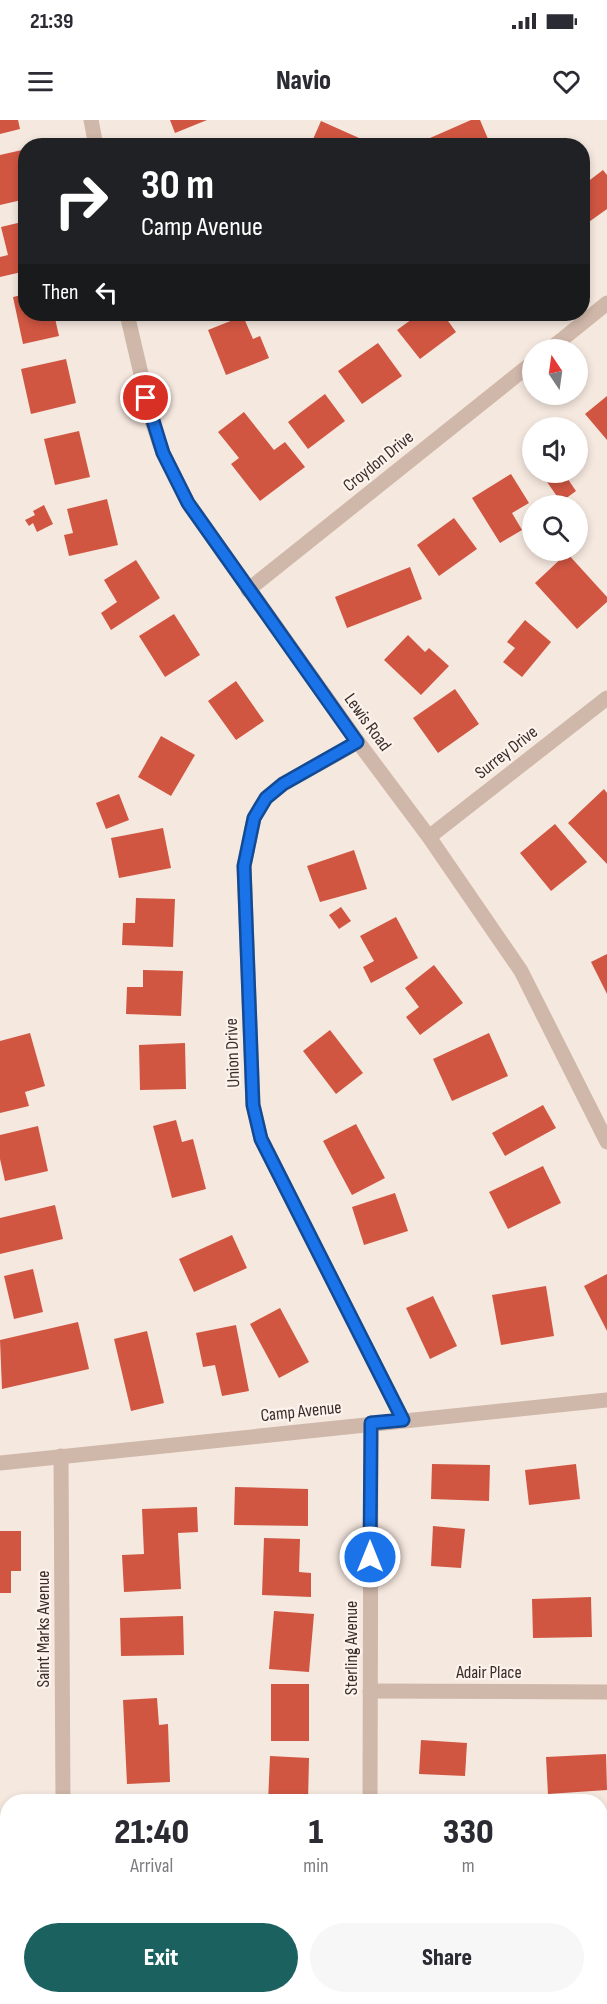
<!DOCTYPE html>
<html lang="en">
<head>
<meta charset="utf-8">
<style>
	:root { --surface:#fff; --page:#f7f7f7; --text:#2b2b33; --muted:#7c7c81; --accent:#1b615f }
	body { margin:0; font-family:"Sofia Sans Condensed",sans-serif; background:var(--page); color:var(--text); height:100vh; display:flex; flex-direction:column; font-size:22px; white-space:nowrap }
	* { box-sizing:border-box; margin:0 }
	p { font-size:20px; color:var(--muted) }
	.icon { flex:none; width:33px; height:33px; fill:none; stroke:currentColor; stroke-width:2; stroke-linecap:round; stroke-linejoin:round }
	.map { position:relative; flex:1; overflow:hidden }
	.panel { position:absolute; left:0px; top:1674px; width:608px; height:210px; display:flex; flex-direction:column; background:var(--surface); border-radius:24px 24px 0 0; box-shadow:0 3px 9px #0003 }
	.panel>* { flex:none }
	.banner { position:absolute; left:18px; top:18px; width:572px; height:183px; border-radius:24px; box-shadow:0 3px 9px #0003; background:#202124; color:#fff; overflow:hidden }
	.needle { width:39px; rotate:347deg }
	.controls { position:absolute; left:522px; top:219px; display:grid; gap:12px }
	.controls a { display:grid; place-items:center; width:66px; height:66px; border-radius:50%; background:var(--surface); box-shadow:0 3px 9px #0003; font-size:30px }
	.pin { position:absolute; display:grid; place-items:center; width:51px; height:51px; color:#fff; margin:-26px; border:3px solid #fff; border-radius:50%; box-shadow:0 2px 6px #0007 }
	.me { position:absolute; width:66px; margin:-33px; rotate:0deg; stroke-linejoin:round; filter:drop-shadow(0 0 4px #0008) }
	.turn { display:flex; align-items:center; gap:21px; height:126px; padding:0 24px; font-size:27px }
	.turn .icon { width:78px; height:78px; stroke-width:2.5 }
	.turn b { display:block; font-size:42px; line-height:51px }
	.then { display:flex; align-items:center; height:57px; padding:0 24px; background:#0003; gap:12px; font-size:22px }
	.eta { display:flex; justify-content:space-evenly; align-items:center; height:102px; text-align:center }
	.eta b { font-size:36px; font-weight:800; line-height:42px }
	.button { display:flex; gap:12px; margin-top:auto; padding:12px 24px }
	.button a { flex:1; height:69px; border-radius:36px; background:var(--accent); color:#fff; font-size:24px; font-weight:800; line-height:69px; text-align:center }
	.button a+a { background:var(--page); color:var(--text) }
	.status { display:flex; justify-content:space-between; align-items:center; height:42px; padding:0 30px; background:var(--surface); direction:ltr }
	.status svg { height:16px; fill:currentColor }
	header { display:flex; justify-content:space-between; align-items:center; height:78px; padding:0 24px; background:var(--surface); font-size:27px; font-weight:800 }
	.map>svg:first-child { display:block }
	.green { fill:#bdc69d }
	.building { fill:#d05642 }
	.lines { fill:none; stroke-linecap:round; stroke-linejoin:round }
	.minor { stroke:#cfb7a9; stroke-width:15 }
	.route-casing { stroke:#114b97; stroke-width:15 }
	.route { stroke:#1a73e8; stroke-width:10 }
	.labels { text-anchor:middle; stroke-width:4.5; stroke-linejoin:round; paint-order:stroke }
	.street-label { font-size:18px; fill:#3c2d2a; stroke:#fcf3ec }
</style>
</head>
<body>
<div class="status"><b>21:39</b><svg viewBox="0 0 49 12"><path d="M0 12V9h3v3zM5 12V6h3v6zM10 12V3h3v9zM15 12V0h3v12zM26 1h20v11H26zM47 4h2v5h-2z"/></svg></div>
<header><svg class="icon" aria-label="menu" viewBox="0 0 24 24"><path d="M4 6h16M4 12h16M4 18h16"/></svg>Navio<svg class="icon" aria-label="heart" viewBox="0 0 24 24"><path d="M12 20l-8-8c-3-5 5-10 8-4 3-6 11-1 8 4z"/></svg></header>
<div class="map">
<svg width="607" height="1884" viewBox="0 0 607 1884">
	<rect width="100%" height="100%" fill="#f5e8df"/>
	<!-- green -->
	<rect class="green" x="600" y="1734" width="7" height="141"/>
	<!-- building -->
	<g class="building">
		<path d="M 0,0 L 18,0 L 20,9 L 0,14 Z"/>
		<path d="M 170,0 L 207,0 L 175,13 Z"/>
		<path d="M 471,0 L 480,0 L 491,26 L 433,26 L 430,18 Z"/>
		<path d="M 321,1 L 377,26 L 310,26 Z"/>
		<path d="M 22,30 L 26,46 L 26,79 L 0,85 L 0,35 Z"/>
		<path d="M 603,50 L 607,55 L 607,89 L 586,104 L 582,98 L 582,66 Z"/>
		<path d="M 26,101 L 26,151 L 0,157 L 0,137 L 8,135 L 1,107 Z"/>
		<path d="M 26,174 L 26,194 L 54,194 L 59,216 L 23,224 L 13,177 Z"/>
		<path d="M 419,194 L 443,194 L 456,212 L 420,239 L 397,210 Z"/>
		<path d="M 243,196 L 253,219 L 260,216 L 269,238 L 226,255 L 208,210 Z"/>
		<path d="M 378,223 L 402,256 L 362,284 L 338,251 Z"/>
		<path d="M 66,239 L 76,283 L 31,294 L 21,249 Z"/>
		<path d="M 325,274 L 345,301 L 308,329 L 288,302 Z"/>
		<path d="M 607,276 L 607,320 L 585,294 Z"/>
		<path d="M 244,292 L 274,330 L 285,322 L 305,347 L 260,381 L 231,344 L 239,338 L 218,312 Z"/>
		<path d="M 79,311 L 90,357 L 55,365 L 44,319 Z"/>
		<path d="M 540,352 L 563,352 L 576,371 L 561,382 Z"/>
		<path d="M 511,354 L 529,383 L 512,393 L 522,410 L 500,423 L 472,378 Z"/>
		<path d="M 107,379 L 118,425 L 69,436 L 64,415 L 73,413 L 67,389 Z"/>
		<path d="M 44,385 L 53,404 L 37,412 L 33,403 L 29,406 L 25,400 L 35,395 L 33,391 Z"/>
		<path d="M 454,398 L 477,429 L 439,456 L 417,425 Z"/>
		<path d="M 567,433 L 607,477 L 607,482 L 577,509 L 535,463 Z"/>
		<path d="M 136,440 L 160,478 L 111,510 L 101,493 L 117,482 L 104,460 Z"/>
		<path d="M 410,447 L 422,479 L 347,508 L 335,477 Z"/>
		<path d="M 174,494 L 200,535 L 165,557 L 139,516 Z"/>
		<path d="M 525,500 L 551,522 L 522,557 L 503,542 L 515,528 L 507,522 Z"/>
		<path d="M 408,515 L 425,532 L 429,528 L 449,546 L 421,575 L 384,540 Z"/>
		<path d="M 236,561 L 264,601 L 236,620 L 208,581 Z"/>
		<path d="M 455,569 L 479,604 L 438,633 L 413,598 Z"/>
		<path d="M 161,616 L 195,635 L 171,676 L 138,657 Z"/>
		<path d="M 604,669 L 607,673 L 607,744 L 568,703 Z"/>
		<path d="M 119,674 L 129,700 L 106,709 L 96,683 Z"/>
		<path d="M 555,704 L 587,742 L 551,771 L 520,733 Z"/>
		<path d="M 163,708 L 171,748 L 119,758 L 111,718 Z"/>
		<path d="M 354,730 L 367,769 L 320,782 L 307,746 Z"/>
		<path d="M 136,778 L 175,779 L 173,827 L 122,825 L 123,803 L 135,803 Z"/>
		<path d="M 341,787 L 351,801 L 339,809 L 329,795 Z"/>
		<path d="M 396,797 L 418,838 L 371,863 L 363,847 L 374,841 L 360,816 Z"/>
		<path d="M 607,834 L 607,874 L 591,842 Z"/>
		<path d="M 434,845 L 463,883 L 420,915 L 406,897 L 419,887 L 405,868 Z"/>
		<path d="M 143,850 L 183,851 L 181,896 L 126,894 L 127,867 L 143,867 Z"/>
		<path d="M 330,910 L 363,953 L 336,974 L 303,931 Z"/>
		<path d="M 30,913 L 45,966 L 25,972 L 29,986 L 0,993 L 0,921 Z"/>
		<path d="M 489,913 L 508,956 L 452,981 L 433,939 Z"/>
		<path d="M 185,923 L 186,969 L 140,970 L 139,925 Z"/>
		<path d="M 543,985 L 556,1008 L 505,1036 L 492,1013 Z"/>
		<path d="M 176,1000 L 182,1022 L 193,1019 L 206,1069 L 172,1078 L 153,1006 Z"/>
		<path d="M 356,1004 L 385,1058 L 352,1075 L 323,1021 Z"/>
		<path d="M 38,1006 L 48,1051 L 5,1061 L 0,1039 L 0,1015 Z"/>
		<path d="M 543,1046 L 561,1083 L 508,1109 L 489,1072 Z"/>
		<path d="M 395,1073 L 408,1111 L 364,1125 L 352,1087 Z"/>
		<path d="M 55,1085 L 63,1119 L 0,1134 L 0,1098 Z"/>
		<path d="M 232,1115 L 247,1148 L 194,1172 L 179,1139 Z"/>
		<path d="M 33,1149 L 43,1192 L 14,1199 L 4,1156 Z"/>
		<path d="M 607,1154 L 607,1211 L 584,1166 Z"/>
		<path d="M 546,1166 L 554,1216 L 501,1225 L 492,1175 Z"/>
		<path d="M 433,1176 L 457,1226 L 430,1239 L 406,1188 Z"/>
		<path d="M 280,1188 L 309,1242 L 279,1258 L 250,1204 Z"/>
		<path d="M 78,1202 L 89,1249 L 2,1269 L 0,1220 Z"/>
		<path d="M 236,1205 L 249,1271 L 222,1276 L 215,1245 L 203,1247 L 196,1213 Z"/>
		<path d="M 147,1211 L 164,1283 L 131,1291 L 114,1219 Z"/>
		<path d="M 432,1344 L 490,1345 L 489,1381 L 431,1379 Z"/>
		<path d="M 576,1344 L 580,1379 L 529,1385 L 525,1350 Z"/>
		<path d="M 235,1367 L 308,1369 L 308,1406 L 234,1405 Z"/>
		<path d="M 197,1387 L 198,1412 L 178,1413 L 181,1469 L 124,1472 L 122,1435 L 144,1434 L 142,1389 Z"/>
		<path d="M 433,1406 L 465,1409 L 461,1448 L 431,1446 Z"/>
		<path d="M 0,1411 L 21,1411 L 21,1451 L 11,1451 L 11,1473 L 0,1473 Z"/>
		<path d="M 264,1418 L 300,1419 L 299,1452 L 311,1453 L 311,1477 L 262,1475 Z"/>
		<path d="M 591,1477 L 592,1517 L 533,1518 L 532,1479 Z"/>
		<path d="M 274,1491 L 314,1494 L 309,1552 L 269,1549 Z"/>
		<path d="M 183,1496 L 184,1535 L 121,1536 L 120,1498 Z"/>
		<rect x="271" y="1564" width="38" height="57"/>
		<path d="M 157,1578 L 159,1605 L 168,1604 L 170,1662 L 127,1664 L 123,1580 Z"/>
		<path d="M 421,1620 L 467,1623 L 465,1656 L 419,1654 Z"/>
		<path d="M 606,1634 L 607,1670 L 548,1674 L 546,1637 Z"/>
		<path d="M 270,1636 L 309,1638 L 308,1682 L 268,1682 Z"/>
		<path d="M 183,1674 L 184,1682 L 116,1682 L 116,1680 Z"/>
		<path d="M 467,1677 L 467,1682 L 408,1682 L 408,1679 Z"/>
		<path d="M 121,1876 L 168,1876 L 167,1881 L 121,1879 Z"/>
	</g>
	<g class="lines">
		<!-- minor -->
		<g class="minor">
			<path d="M 91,0 L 96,26"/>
			<path d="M 127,194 L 152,301 L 163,333 L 188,383 L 358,622 L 429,717 L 521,851 L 607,1022"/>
			<path d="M 549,230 L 607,183"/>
			<path d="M 248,470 L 532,243"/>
			<path d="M 358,622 L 283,664 L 266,678 L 254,698 L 244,746 L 253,985 L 261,1019 L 403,1300"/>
			<path d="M 429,717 L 607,578"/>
			<path d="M 61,1336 L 63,1682"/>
			<path d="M 0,1343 L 607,1280"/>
			<path d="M 370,1571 L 607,1572"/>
			<path d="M 370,1682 L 371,1303"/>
			<path d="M 62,1884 L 62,1876"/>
		</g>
	</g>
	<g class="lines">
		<defs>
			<path id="route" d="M 146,278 L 163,333 L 188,383 L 357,622 L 283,664 L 266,678 L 254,698 L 244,746 L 253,985 L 261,1019 L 403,1300 L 371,1303 L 370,1437"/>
		</defs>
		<!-- route casing -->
		<use href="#route" class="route-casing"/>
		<!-- route -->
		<use href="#route" class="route"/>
	</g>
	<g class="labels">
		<!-- street labels -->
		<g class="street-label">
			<text transform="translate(378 341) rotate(-39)" y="6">Croydon Drive</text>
			<text transform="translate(368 602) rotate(54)" y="6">Lewis Road</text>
			<text transform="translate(506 632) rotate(-38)" y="6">Surrey Drive</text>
			<text transform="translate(232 933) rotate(-92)" y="6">Union Drive</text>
			<text transform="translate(301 1291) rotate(-6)" y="6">Camp Avenue</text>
			<text transform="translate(43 1509) rotate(-90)" y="6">Saint Marks Avenue</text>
			<text transform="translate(351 1528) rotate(-90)" y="6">Sterling Avenue</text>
			<text x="489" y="1558">Adair Place</text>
		</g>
	</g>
</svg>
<div class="controls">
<a><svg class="needle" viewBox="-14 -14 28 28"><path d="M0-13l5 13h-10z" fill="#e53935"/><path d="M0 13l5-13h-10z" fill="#7c7c81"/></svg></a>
<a><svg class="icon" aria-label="sound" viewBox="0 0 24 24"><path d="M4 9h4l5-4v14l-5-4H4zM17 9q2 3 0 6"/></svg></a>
<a><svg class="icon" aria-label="search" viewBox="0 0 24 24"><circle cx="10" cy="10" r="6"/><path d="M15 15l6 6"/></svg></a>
</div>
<div class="pin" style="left:146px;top:278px;background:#d93025"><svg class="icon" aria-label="arrive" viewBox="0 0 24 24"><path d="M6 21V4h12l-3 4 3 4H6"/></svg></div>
<svg class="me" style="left:370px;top:1437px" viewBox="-20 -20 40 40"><circle r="17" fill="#1a73e8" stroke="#fff" stroke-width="3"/><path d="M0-11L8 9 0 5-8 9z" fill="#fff"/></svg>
<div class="banner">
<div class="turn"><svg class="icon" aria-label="right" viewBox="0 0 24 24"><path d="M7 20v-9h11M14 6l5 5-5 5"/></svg><div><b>30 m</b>Camp Avenue</div></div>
<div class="then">Then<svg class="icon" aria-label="left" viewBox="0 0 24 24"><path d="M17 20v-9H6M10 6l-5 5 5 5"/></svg></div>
</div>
<section class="panel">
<div class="eta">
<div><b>21:40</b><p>Arrival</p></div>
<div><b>1</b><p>min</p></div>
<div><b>330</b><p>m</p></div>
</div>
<div class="button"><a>Exit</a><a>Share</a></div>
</section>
</div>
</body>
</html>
